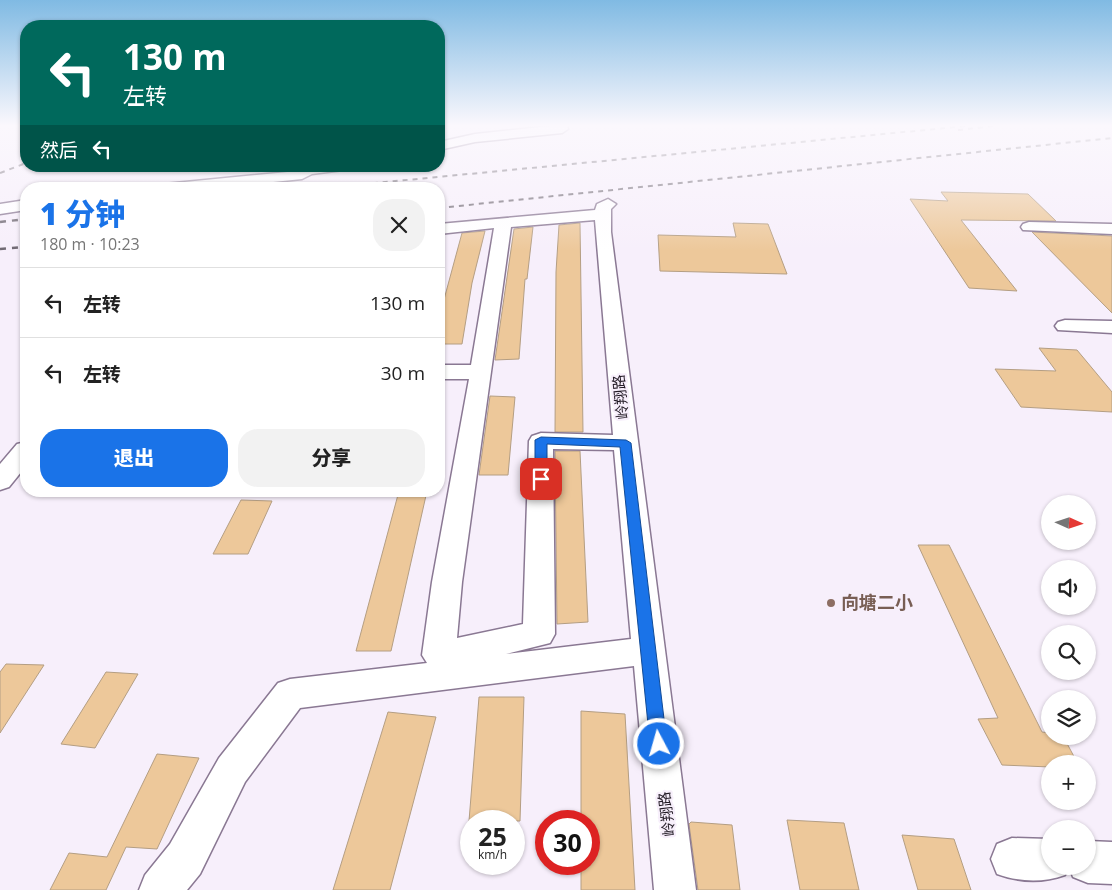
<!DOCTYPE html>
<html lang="zh">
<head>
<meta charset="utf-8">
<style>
	:root { --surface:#fff; --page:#f2f2f2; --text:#222; --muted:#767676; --line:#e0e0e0; --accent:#1a73e8 }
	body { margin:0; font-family:"Open Sans","Noto Sans SC",sans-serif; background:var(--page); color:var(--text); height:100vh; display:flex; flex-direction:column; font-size:19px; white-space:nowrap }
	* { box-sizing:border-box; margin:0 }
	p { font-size:16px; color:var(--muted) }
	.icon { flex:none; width:28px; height:28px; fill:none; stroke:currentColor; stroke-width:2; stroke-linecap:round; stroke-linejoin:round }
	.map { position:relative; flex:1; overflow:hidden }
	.panel { position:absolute; left:20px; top:182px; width:425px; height:315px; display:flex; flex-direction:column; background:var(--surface); border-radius:20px; box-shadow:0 1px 4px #0004 }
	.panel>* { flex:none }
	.banner { position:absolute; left:20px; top:20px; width:425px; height:152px; border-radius:20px; box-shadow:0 1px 4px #0004; background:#00695c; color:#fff; overflow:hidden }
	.needle { width:32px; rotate:93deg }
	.tools { position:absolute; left:1041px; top:495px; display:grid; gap:10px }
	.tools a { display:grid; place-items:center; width:55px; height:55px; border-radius:50%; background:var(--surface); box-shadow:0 1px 4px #0004; font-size:25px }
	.speed { position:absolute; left:460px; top:810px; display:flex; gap:10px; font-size:25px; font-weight:700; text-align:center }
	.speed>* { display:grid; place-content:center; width:65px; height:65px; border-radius:50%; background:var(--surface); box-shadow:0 1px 4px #0004; line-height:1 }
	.speed small { font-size:12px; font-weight:400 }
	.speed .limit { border:8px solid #d22; background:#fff; color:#111 }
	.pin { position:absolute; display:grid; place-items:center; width:42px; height:42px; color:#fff; margin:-21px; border-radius:10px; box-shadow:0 2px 8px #0006 }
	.me { position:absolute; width:55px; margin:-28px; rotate:354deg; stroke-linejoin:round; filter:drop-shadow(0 0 4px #0008) }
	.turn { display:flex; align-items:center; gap:18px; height:105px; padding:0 20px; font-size:22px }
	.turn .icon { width:65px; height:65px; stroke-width:2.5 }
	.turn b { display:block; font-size:35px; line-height:42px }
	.then { display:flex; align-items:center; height:48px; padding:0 20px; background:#0003; gap:10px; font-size:19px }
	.round { display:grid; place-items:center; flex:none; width:52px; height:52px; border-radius:20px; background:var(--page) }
	.head { display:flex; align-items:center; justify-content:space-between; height:85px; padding:0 20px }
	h1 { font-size:30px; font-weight:800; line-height:38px; color:var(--accent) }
	.cta { display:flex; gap:10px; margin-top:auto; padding:10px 20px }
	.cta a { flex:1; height:58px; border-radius:20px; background:var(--accent); color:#fff; font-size:20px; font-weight:800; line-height:58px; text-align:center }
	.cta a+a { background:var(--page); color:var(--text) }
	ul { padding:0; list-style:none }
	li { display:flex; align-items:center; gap:15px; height:70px; padding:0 20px; border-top:1px solid var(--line) }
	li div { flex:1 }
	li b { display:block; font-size:19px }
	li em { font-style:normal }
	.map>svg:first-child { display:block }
	.building { fill:#edc89a; stroke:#b49e83 }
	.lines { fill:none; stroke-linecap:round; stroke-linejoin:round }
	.minor-casing { stroke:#8a7893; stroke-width:3 }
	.minor { fill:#fff; fill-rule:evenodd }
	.rail-far1 { stroke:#6f6872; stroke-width:2; stroke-dasharray:5 5; stroke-linecap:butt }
	.rail { stroke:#6f6872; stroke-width:2.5; stroke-dasharray:6 6; stroke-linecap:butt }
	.route { fill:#1a73e8; stroke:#114b97 }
	.education-dot { fill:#8d6e63; stroke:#f7effb; stroke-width:2 }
	.labels { text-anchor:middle; stroke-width:4.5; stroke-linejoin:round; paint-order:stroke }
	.street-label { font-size:15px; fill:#221b25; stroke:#f7effb }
	.near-education-label { font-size:18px; font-weight:bold; fill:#785e54; stroke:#f7effb; text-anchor:start }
</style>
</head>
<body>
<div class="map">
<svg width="1112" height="890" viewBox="0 0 1112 890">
	<rect width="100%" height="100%" fill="#f7effb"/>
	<!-- building -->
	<g class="building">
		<path d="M 941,192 L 1028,194 L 1056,221 L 961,220 L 1017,291 L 969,288 L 910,199 L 948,201 Z"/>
		<path d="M 580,223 L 583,432 L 555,432 L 556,272 L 559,225 Z"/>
		<path d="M 733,223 L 768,224 L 787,274 L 660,271 L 658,235 L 736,237 Z"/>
		<path d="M 533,227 L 527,279 L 525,279 L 519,359 L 495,360 L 514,229 Z"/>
		<path d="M 485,231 L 472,283 L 462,344 L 439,344 L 439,318 L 462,233 Z"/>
		<path d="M 1032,232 L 1112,236 L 1112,313 Z"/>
		<path d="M 1039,348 L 1077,350 L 1112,392 L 1112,412 L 1021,407 L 995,369 L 1056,371 Z"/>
		<path d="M 490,396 L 515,397 L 508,475 L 479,475 Z"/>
		<path d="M 555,451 L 580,451 L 588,622 L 557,624 Z"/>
		<path d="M 399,491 L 427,491 L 391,651 L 356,651 Z"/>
		<path d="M 241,500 L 272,501 L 248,554 L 213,554 Z"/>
		<path d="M 918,545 L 949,545 L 1042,732 L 1050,733 L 1050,736 L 1063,736 L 1078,764 L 1050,764 L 1050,767 L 1002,765 L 978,719 L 998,718 Z"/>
		<path d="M 6,664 L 44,665 L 0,733 L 0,672 Z"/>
		<path d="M 106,672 L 138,674 L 95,748 L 61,744 Z"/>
		<path d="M 479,697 L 524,697 L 520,821 L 469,821 Z"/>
		<path d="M 581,711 L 625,714 L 635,890 L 581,890 L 581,864 L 589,864 L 589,821 L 581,821 Z"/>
		<path d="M 388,712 L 436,717 L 390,890 L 333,890 Z"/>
		<path d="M 157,754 L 199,758 L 157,849 L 126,847 L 106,890 L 50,890 L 69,853 L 107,857 Z"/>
		<path d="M 787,820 L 844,823 L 859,890 L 800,890 Z"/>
		<path d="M 691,822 L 732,825 L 740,890 L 698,890 L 689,824 Z"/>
		<path d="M 902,835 L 954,839 L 971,890 L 918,890 Z"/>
	</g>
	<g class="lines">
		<defs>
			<g id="minor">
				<path d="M 551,126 L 567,126 L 568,129 L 562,133 L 475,142 L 439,150 L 439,142 L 475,134 Z"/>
				<path d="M 306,166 L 350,166 L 343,170 L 312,174 L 302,179 L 204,189 L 147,189 L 154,185 L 298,171 Z"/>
				<path d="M 608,199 L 616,204 L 611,209 L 611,232 L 696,890 L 654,890 L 634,666 L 300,708 L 245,782 L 200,874 L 187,890 L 139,890 L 145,875 L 170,844 L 219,758 L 278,683 L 290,679 L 427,663 L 422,655 L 432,582 L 469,379 L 439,379 L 439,365 L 471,365 L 494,228 L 439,234 L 439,224 L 595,210 L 597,204 ZM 595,220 L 613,435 L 541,433 L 532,436 L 529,441 L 523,624 L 457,638 L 462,582 L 511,227 ZM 553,449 L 614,450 L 631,639 L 506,654 L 550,643 L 555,634 Z"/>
				<path d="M 26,200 L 26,210 L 0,214 L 0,204 Z"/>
				<path d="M 1029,222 L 1112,224 L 1112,234 L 1023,230 L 1021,227 L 1023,224 Z"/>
				<path d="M 1065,320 L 1112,321 L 1112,333 L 1058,330 L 1055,326 L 1058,322 Z"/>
				<path d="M 26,442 L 26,466 L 9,487 L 0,490 L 0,464 L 17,444 Z"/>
				<path d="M 1012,838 L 1050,839 L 1050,866 L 1068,866 L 1065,875 C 1043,883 1019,882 997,874 L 991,859 L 997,844 Z"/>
				<path d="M 1088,841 L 1112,842 L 1112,884 L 1088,883 L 1073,877 L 1069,866 L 1088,866 Z"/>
			</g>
		</defs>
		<!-- minor casing -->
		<use href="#minor" class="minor-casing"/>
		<!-- minor -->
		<use href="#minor" class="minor"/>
		<!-- rail-far1 -->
		<g class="rail-far1">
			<path d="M 958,130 L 993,126"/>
			<path d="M 0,173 L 26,163"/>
			<path d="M 313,189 L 966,126"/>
			<path d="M 439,208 L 1112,138"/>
		</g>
		<!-- rail -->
		<g class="rail">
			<path d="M 0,222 L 26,219"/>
			<path d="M 0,249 L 26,247"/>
		</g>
	</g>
	<!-- sky -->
	<linearGradient id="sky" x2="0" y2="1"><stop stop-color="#80bae3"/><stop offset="0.5" stop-color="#fbf8fd"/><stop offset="1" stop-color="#fbf8fd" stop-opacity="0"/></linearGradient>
	<rect width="1112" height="251" fill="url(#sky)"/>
	<!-- route -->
	<path class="route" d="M 541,437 L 626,440 L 631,443 L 667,744 L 665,750 L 659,752 L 653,750 L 650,744 L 620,447 L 547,444 L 547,479 L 541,483 L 535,479 L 535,440 Z"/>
	<!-- markers -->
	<circle class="education-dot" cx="831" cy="603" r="5"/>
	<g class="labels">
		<!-- street labels -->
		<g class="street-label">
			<text transform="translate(621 397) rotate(-96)" y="5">岭翔路</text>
			<text transform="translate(667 814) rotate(-97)" y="5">岭翔路</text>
		</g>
		<!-- near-education labels -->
		<g class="near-education-label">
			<text x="841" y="609">向塘二小</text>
		</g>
	</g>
</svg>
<div class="tools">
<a><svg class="needle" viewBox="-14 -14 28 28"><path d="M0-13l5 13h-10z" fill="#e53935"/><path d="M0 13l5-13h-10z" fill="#767676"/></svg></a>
<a><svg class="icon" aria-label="sound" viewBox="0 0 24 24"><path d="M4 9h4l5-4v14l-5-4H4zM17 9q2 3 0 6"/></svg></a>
<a><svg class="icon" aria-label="search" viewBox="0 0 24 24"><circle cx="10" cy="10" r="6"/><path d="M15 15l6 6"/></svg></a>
<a><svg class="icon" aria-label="layers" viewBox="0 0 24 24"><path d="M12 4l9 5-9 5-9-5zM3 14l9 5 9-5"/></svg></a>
<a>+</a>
<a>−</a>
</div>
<div class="speed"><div>25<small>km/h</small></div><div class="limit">30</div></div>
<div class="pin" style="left:541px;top:479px;background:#d93025"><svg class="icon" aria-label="arrive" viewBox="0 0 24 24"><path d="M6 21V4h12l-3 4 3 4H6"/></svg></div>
<svg class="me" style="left:659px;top:744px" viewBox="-20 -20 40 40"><circle r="17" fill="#1a73e8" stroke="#fff" stroke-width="3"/><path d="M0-11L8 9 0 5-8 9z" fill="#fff"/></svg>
<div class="banner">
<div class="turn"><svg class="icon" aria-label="left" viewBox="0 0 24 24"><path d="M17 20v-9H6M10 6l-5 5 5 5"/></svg><div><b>130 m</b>左转</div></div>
<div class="then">然后<svg class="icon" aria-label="left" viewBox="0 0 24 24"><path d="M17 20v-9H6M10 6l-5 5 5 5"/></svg></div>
</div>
<section class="panel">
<div class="head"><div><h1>1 分钟</h1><p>180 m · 10:23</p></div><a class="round"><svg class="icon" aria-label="close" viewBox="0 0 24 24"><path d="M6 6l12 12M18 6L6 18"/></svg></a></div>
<ul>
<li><svg class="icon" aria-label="left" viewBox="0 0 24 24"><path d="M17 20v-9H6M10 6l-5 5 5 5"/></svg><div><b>左转</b></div><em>130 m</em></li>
<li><svg class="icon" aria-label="left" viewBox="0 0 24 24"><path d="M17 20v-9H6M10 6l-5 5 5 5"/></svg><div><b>左转</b></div><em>30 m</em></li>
</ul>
<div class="cta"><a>退出</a><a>分享</a></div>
</section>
</div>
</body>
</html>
